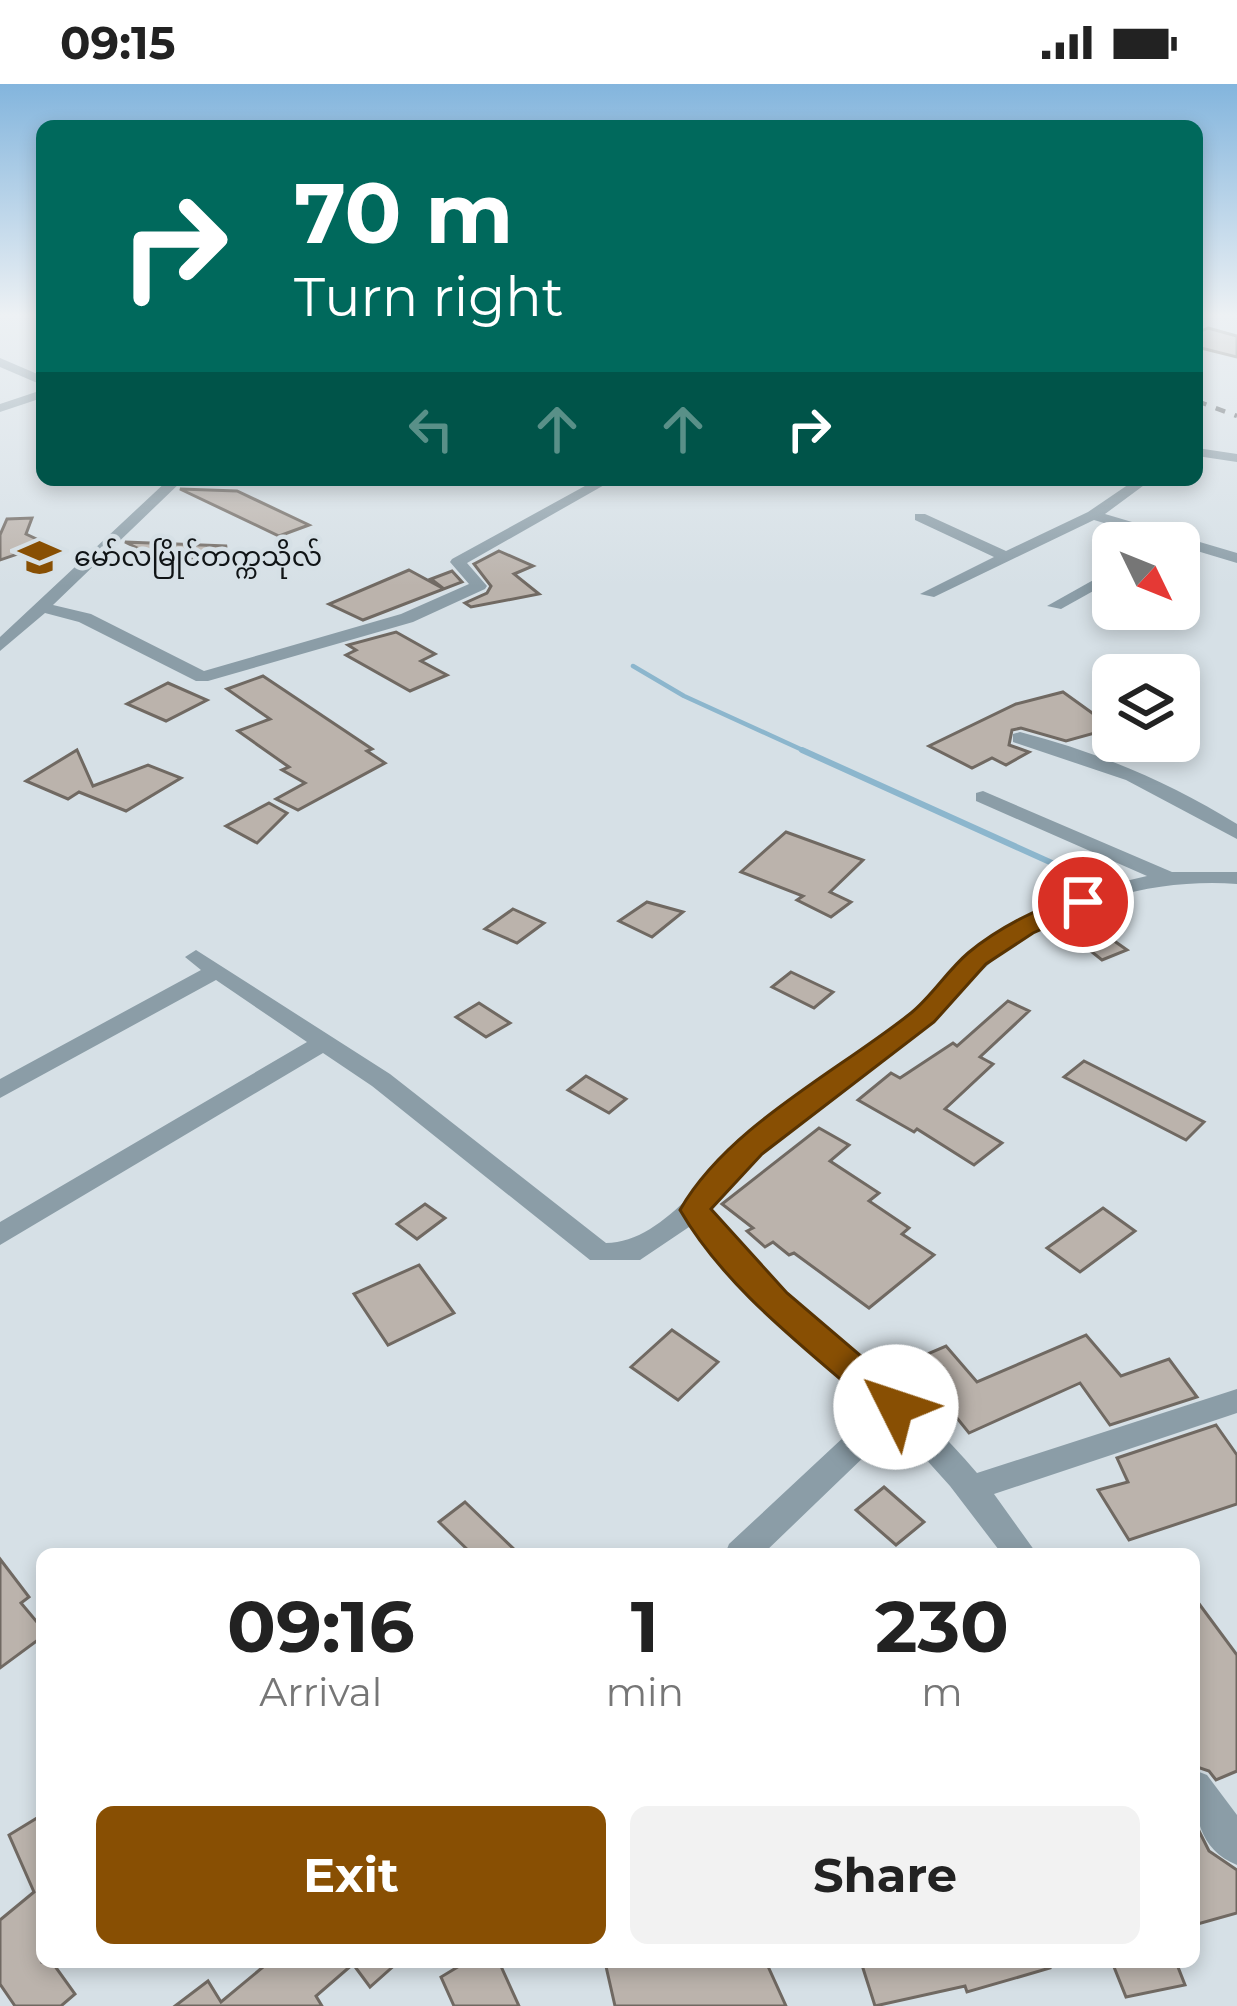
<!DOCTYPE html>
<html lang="en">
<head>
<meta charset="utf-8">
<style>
	:root { --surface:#fff; --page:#f2f2f2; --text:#222; --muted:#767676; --accent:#884f03 }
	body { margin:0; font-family:Montserrat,"Noto Sans Myanmar",sans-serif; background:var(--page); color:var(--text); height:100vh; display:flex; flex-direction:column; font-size:45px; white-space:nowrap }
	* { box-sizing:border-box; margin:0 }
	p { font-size:39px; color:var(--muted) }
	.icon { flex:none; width:66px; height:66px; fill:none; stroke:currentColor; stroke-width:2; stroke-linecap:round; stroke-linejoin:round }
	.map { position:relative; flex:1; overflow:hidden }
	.side { position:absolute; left:36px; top:1464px; width:1164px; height:420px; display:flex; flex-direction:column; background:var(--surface); border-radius:18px; box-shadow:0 6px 18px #0003 }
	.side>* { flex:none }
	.guide { position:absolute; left:36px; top:36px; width:1167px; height:366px; border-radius:18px; box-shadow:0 6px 18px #0003; background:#00695c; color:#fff; overflow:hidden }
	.needle { width:78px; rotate:133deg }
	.controls { position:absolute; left:1092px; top:438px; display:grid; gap:24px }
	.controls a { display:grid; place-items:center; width:108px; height:108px; border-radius:18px; background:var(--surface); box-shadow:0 6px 18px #0003; font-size:60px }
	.pin { position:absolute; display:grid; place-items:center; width:102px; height:102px; color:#fff; margin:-51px; border:6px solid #fff; border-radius:50%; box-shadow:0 3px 12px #0007 }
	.me { position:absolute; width:132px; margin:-66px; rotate:311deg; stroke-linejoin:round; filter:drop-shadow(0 0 9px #0008) }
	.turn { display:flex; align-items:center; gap:42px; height:252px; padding:0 60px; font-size:54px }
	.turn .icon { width:156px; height:156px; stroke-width:2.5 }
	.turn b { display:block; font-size:84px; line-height:102px }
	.lanes { display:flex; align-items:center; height:114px; padding:0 60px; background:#0003; justify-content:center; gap:60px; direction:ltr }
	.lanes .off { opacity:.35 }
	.eta { display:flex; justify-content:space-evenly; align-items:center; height:204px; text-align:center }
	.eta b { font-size:72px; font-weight:700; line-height:84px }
	.cta { display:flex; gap:24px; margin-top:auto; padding:24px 60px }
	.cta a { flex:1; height:138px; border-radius:18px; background:var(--accent); color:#fff; font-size:48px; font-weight:700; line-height:138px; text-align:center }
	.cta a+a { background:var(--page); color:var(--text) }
	.status { display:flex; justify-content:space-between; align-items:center; height:84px; padding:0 60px; background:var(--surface); direction:ltr }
	.status svg { height:33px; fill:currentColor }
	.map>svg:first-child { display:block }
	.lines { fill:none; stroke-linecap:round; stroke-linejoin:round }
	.stream-far1 { stroke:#8cb6cd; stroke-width:4.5 }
	.stream { stroke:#8cb6cd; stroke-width:6 }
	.building { fill:#bbb3ac; stroke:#706962; stroke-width:3 }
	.street { fill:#8b9da7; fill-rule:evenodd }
	.rail { stroke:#52585c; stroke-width:4.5; stroke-dasharray:10 10; stroke-linecap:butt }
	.route { fill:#884f03; stroke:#583302; stroke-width:3 }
	.labels { text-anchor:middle; stroke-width:9; stroke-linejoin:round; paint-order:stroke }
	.far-poi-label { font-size:27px; fill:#101416; stroke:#d6e0e6; text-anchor:start }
</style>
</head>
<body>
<div class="status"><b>09:15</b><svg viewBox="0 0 49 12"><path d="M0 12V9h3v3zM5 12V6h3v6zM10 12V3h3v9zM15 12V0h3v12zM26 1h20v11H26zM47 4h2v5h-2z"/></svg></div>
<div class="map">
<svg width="1237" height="1922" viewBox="0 0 1237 1922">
	<rect width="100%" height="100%" fill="#d6e0e6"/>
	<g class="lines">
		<!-- stream-far1 -->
		<path class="stream-far1" d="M 633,582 L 684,612 L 809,669"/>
		<!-- stream -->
		<path class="stream" d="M 802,666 L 1083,793"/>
	</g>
	<!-- building -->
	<g class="building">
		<path d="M 1208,244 L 1237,252 L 1237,273 L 1197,263 L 1197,249 Z"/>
		<path d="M 180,405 L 237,407 L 309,441 L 279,452 Z"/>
		<path d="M 32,434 L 26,450 L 47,460 L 0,476 L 0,451 L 7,435 Z"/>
		<path d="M 125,458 L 227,462 L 174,482 Z"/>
		<path d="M 499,467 L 533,482 L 514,490 L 539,510 L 471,523 L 465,519 L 487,509 L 491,502 L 474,480 Z"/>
		<path d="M 409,486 L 444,505 L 431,495 L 452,487 L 462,498 L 363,536 L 329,520 Z"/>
		<path d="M 396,548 L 435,570 L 421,577 L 447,591 L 410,607 L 346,571 L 356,566 L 348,561 Z"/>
		<path d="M 263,592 L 372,665 L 367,667 L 385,679 L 298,726 L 276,715 L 305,699 L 282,686 L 289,683 L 238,647 L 270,635 L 227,605 Z"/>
		<path d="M 168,599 L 207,616 L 166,637 L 127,620 Z"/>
		<path d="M 1063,608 L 1113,644 L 1066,657 L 1021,644 L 1012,646 L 1009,661 L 1029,668 L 1006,681 L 992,674 L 972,684 L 929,662 L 1016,620 Z"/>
		<path d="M 77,666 L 93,702 L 148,681 L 181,694 L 126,727 L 79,708 L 68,715 L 26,697 Z"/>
		<path d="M 269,719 L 287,729 L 257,759 L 226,742 Z"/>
		<path d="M 786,748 L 863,776 L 830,808 L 851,818 L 831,833 L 797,816 L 803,812 L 741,788 Z"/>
		<path d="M 647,818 L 683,828 L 652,853 L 619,837 Z"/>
		<path d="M 513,825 L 544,839 L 517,859 L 485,845 Z"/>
		<path d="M 1100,847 L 1127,866 L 1102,876 L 1077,856 Z"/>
		<path d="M 791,888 L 833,908 L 814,924 L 772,903 Z"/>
		<path d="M 1008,917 L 1029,927 L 980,973 L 993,980 L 945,1025 L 1002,1059 L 974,1081 L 917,1045 L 914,1048 L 858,1016 L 891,989 L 900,994 L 953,959 L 957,962 Z"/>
		<path d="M 479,919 L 510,939 L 486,953 L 456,933 Z"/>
		<path d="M 1084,977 L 1204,1038 L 1186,1056 L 1064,993 Z"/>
		<path d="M 586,992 L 626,1015 L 609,1029 L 568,1006 Z"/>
		<path d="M 819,1044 L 849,1061 L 830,1077 L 879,1109 L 869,1117 L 909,1144 L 902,1150 L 934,1171 L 869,1224 L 794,1169 L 789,1171 L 773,1158 L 765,1163 L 747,1147 L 753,1144 L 722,1120 Z"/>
		<path d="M 425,1120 L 445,1134 L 417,1155 L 397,1140 Z"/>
		<path d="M 1103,1124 L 1135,1147 L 1080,1188 L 1047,1164 Z"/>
		<path d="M 419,1181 L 454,1229 L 388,1261 L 354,1210 Z"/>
		<path d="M 672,1246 L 718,1278 L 678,1316 L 631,1283 Z"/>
		<path d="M 1086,1251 L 1121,1292 L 1169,1275 L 1197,1313 L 1110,1341 L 1080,1299 L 969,1349 L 911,1277 L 946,1262 L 977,1298 Z"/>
		<path d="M 1216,1341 L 1237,1371 L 1237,1420 L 1129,1456 L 1098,1406 L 1128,1398 L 1117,1374 Z"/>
		<path d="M 884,1403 L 924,1438 L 896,1461 L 856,1426 Z"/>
		<path d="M 465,1418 L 519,1470 L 472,1470 L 439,1438 Z"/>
		<path d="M 0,1475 L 29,1513 L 21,1519 L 42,1544 L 42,1553 L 0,1584 Z"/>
		<path d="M 1194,1513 L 1237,1571 L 1237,1687 L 1216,1696 L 1209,1687 L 1194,1682 Z"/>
		<path d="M 42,1731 L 42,1878 L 52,1878 L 75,1910 L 61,1922 L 15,1922 L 0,1900 L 0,1836 L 34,1808 L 9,1751 Z"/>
		<path d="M 1194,1737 L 1209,1767 L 1237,1786 L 1237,1829 L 1194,1841 Z"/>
		<path d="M 269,1878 L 398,1878 L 370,1903 L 353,1880 L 316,1912 L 322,1922 L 175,1922 L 208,1897 L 221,1918 Z"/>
		<path d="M 466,1878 L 499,1878 L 519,1922 L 454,1922 L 441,1893 Z"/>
		<path d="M 605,1878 L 766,1878 L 786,1922 L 615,1922 Z"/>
		<path d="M 861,1878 L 1049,1878 L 1050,1884 L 967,1908 L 965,1902 L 875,1922 Z"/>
		<path d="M 1112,1878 L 1176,1878 L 1185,1901 L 1126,1913 Z"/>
	</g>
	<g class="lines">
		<!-- street -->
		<g class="street">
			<path d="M 0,274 L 42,292 L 42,301 L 0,283 Z"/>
			<path d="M 42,306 L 42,314 L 0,328 L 0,320 Z"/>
			<path d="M 1197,364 L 1237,370 L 1237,378 L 1197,372 Z"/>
			<path d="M 168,396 L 183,396 L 53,521 L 91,530 L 204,587 L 401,530 L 469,500 L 450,478 L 452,475 L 594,397 L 606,400 L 467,479 L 487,502 L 485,505 L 413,538 L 208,597 L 196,597 L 79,538 L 45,529 L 0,567 L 0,553 Z"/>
			<path d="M 1135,396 L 1151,396 L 1105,430 L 1237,469 L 1237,479 L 1094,436 L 934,513 L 920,510 L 994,473 L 915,436 L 915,430 L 925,430 L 1006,467 L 1088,428 Z"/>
			<path d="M 1113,485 L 1113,496 L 1061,525 L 1047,522 Z"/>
			<path d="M 1020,648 C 1098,668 1169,698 1237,740 L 1237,755 L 1126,696 L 1013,658 L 1013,650 Z"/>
			<path d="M 983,707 L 1172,788 L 1237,788 L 1237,800 C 1158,794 1067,817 1004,867 C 969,896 940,932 903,960 C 835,1012 761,1054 710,1126 C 789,1224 896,1293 977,1389 L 1237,1305 L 1237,1329 L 994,1410 L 1037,1470 L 1002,1470 L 950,1402 L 896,1342 L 763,1470 L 725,1470 L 729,1460 L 876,1323 L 755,1212 L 692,1141 L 640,1176 L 590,1176 L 372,1002 L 323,969 L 0,1161 L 0,1138 L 307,958 L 216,896 L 0,1014 L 0,995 L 201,886 L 185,873 L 196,866 L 390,990 L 606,1159 C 667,1159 717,1074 762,1038 C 810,999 864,968 912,930 C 943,905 967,871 1001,849 C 1044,820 1096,803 1147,792 L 976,717 L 976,709 Z"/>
			<path d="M 1194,1686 L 1207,1691 L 1237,1731 L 1237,1781 C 1195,1764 1194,1724 1194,1686 Z"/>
		</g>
		<!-- rail -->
		<path class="rail" d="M 1197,317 L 1237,332"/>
	</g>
	<!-- sky -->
	<linearGradient id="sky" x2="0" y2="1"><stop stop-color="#83b5dd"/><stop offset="0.46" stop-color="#edf1f4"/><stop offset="1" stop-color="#edf1f4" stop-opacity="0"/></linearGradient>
	<rect width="1237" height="502" fill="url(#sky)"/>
	<!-- route -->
	<path class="route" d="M 1083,810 L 1096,818 L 1092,823 L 1033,849 L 986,880 L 934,938 L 762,1070 L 711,1125 L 787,1209 L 909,1313 L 914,1323 L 909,1333 L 896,1337 L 884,1333 C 814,1270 728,1209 680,1126 C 727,1043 837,988 911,929 C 932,912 947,887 968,869 C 999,843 1045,820 1083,810 Z"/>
	<!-- icons -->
	<defs>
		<symbol id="university-bare" viewBox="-9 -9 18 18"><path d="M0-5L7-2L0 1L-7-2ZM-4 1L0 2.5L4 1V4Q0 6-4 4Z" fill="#884f03" stroke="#d6e0e6" stroke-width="2.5" paint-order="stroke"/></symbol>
	</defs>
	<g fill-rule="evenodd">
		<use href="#university-bare" x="10" y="444" width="59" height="59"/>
	</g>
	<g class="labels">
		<!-- far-poi labels -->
		<g class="far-poi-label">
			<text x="74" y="482">မော်လမြိုင်တက္ကသိုလ်</text>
		</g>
	</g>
</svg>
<div class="controls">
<a><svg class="needle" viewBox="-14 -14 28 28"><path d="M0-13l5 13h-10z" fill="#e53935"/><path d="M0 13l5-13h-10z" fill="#767676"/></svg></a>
<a><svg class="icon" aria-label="layers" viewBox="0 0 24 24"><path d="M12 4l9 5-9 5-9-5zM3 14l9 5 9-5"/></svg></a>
</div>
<div class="pin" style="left:1083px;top:818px;background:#d93025"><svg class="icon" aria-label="arrive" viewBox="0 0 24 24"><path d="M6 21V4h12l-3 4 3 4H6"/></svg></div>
<svg class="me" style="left:896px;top:1323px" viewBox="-20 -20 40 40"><circle r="19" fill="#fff"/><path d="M0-13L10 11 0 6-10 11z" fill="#884f03"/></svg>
<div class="guide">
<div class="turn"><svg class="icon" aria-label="right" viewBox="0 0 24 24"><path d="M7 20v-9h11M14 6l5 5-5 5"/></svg><div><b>70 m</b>Turn right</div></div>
<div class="lanes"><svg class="icon off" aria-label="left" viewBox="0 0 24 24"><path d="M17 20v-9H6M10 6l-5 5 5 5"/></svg><svg class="icon off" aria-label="ahead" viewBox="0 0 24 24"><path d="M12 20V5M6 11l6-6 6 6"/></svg><svg class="icon off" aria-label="ahead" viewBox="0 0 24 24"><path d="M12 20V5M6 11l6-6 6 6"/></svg><svg class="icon" aria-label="right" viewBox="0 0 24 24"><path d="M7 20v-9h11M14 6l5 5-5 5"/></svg></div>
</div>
<section class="side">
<div class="eta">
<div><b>09:16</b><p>Arrival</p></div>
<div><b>1</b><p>min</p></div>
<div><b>230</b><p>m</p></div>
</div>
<div class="cta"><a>Exit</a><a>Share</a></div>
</section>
</div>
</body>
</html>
